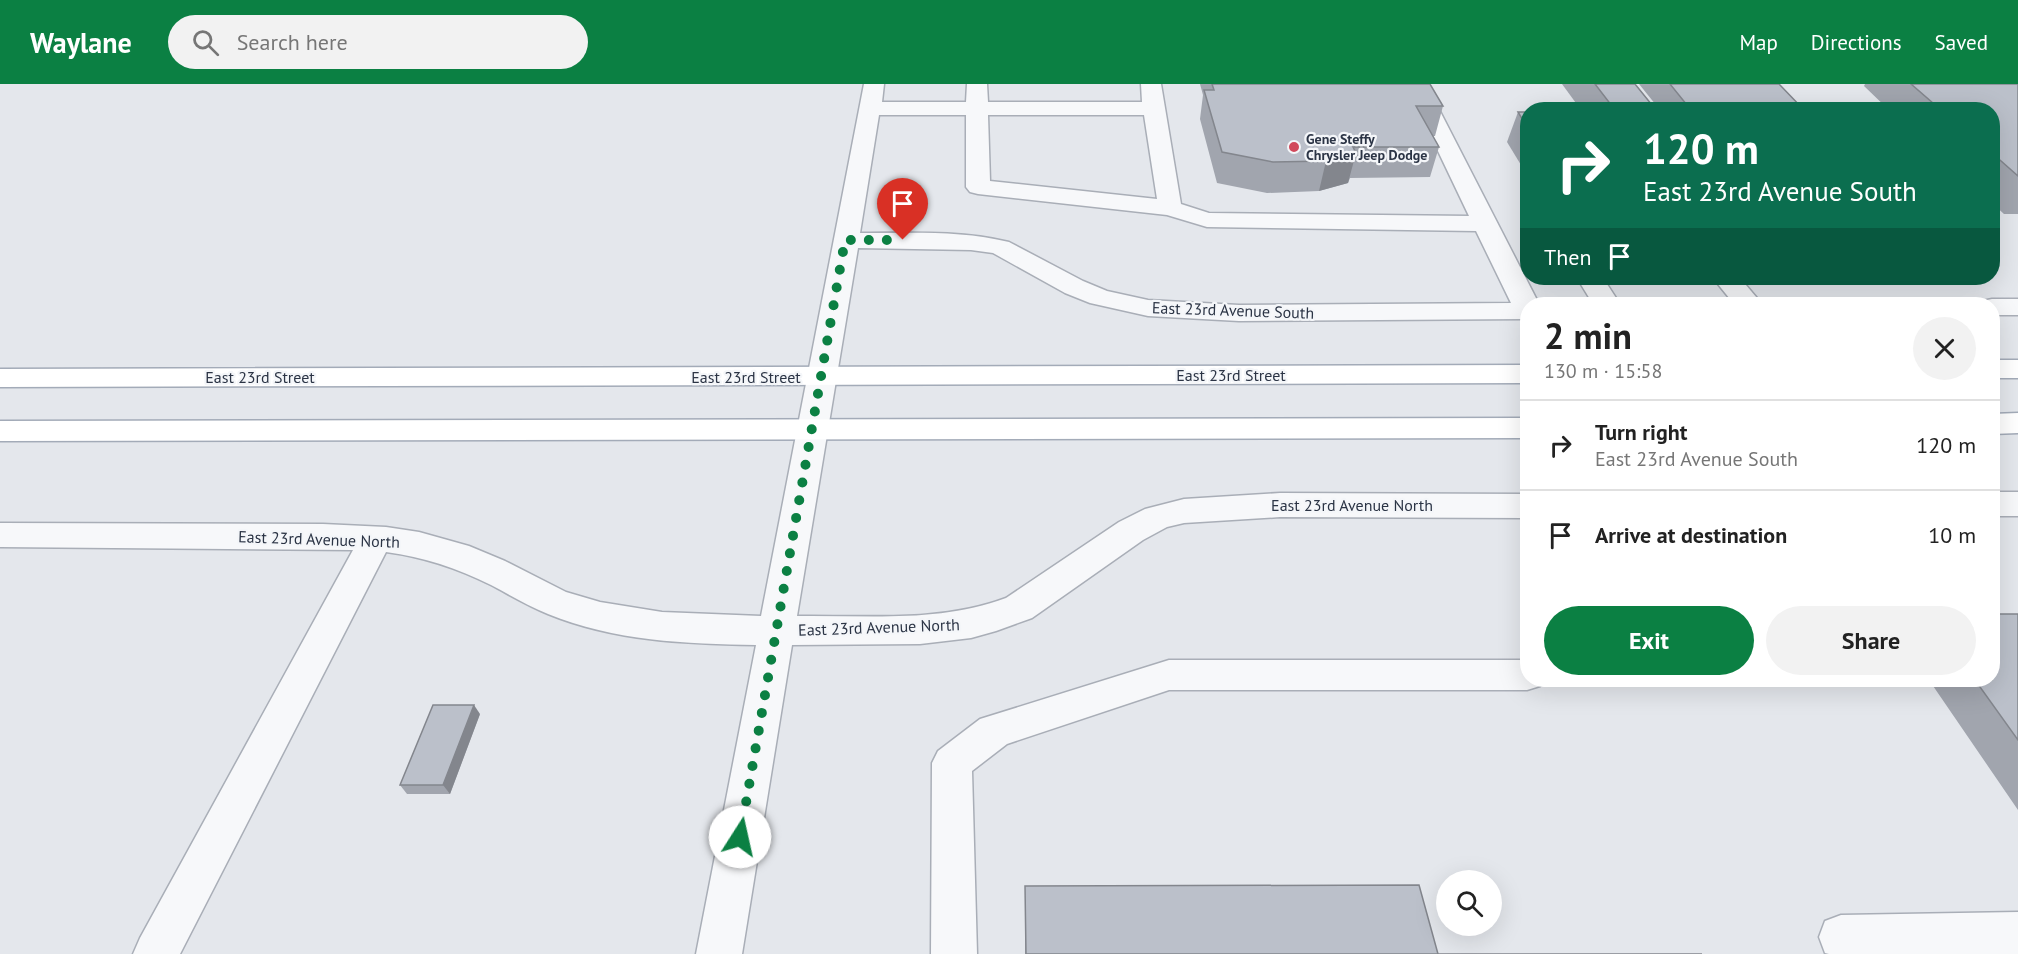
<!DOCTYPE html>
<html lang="en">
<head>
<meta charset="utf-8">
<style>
	:root { --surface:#fff; --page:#f2f2f2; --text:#222; --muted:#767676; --line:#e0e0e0; --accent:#0b8043 }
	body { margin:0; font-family:"PT Sans",sans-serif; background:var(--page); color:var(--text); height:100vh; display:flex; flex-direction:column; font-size:22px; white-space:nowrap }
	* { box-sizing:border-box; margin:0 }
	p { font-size:20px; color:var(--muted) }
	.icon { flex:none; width:33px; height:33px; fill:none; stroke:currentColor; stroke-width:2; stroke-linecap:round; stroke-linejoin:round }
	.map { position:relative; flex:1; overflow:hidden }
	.side { position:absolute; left:1520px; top:213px; width:480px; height:390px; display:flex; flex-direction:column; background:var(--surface); border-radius:24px; box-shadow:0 6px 24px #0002 }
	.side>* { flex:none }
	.hud { position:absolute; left:1520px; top:18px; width:480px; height:183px; border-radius:24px; box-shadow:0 6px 24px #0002; background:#0b6e4f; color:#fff; overflow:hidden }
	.buttons { position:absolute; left:1436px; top:786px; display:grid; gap:12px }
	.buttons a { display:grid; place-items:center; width:66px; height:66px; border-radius:50%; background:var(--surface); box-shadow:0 6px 24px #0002; font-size:30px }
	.pin { position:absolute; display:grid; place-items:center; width:51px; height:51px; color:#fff; margin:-62px -26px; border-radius:50% 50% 50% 0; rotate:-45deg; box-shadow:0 0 6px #0007 }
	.pin .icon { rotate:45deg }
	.me { position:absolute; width:66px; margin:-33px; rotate:10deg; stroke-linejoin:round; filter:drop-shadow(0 0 4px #0008) }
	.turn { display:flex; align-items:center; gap:21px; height:126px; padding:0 24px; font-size:27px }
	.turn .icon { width:78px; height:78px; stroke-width:2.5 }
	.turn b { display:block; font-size:42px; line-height:51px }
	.then { display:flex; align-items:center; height:57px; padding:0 24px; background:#0003; gap:12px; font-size:22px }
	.round { display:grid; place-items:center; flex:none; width:63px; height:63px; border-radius:32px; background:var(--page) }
	.headline { display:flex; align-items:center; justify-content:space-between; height:102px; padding:0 24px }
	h1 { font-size:36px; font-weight:800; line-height:45px }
	.button { display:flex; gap:12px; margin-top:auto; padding:12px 24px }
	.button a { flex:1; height:69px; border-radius:36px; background:var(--accent); color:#fff; font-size:24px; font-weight:800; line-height:69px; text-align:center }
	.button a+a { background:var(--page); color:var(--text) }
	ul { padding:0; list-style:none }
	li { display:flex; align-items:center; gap:18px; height:90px; padding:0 24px; border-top:2px solid var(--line) }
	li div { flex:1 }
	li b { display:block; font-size:22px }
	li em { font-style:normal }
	header { display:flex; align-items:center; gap:36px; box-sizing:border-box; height:84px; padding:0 30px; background:var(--accent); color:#fff }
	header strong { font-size:28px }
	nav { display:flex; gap:33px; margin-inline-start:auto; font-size:21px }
	.search { width:420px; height:54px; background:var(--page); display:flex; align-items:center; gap:15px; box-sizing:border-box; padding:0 21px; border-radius:33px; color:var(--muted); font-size:22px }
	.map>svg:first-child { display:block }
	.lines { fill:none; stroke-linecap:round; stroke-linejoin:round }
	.minor-casing { stroke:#a9aeb7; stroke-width:3 }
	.major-casing { stroke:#a3abb8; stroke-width:3 }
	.minor { fill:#f7f8fa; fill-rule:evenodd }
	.major { fill:#fff; fill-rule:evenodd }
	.wall { fill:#a1a5ae }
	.shaded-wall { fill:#83868d }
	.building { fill:#bbc0ca; stroke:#83868d; stroke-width:1.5 }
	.route { stroke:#0b8043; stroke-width:10; stroke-dasharray:0 18 }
	.poi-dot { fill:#d1495b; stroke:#f4f6f9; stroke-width:2 }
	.labels { text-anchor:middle; stroke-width:4.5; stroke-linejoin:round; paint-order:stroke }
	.far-poi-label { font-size:14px; font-weight:bold; fill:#2b3445; stroke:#f4f6f9; text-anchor:start }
	.street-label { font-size:16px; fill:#2b3445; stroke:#f4f6f9 }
</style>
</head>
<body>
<header>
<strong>Waylane</strong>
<div class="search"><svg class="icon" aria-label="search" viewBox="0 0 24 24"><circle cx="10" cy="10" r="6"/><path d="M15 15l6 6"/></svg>Search here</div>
<nav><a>Map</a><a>Directions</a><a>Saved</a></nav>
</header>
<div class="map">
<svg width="2018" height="870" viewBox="0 0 2018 870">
	<rect width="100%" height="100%" fill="#e4e7ec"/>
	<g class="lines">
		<defs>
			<g id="minor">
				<path d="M 864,0 L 884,0 L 882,18 L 966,18 L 967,0 L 987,0 L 988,18 L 1142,18 L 1141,0 L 1161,0 L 1181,120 L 1209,129 L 1469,132 L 1406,0 L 1426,0 L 1539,220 L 1527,220 L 1527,235 L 1239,237 L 1148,232 L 1090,219 L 1065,209 L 993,169 L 971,166 L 858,164 L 797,532 C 867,531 940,539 1006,514 L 1119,438 L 1145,425 L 1184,415 L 1280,409 L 1527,410 L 1527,434 L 1280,433 L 1184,439 L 1167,443 L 1143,456 L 1032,534 L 996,547 L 971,554 L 920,560 L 792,561 L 742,870 L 696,870 L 756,561 C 686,560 614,557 548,530 C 528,522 510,511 491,501 C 457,484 424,473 386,468 L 180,870 L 133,870 L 140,854 L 353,466 L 0,463 L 0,439 L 323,440 L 386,443 L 419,448 L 469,462 L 505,477 L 566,508 L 600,518 L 662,528 L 761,532 ZM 879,31 L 966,31 L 966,103 L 970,108 L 978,110 L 1167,131 L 1207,143 L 1476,147 L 1511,219 L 1239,221 L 1148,216 L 1107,207 L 1083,197 L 1009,158 C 961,146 909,149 860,149 ZM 988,31 L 1144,31 L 1157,115 L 990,97 Z"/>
				<path d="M 1577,194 L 1603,194 L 1620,220 L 1593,220 Z"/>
				<path d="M 1713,194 L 1740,194 L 1762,220 L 1734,220 Z"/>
				<path d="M 1992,215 L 2018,215 L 2018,231 L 1992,231 L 1992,220 L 1980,220 L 1982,217 Z"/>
				<rect x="1992" y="408" width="26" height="24"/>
				<path d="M 1169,576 L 1527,576 L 1527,596 L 1543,596 L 1540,602 L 1527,606 L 1169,606 L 1007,660 L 972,687 L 977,870 L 931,870 L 932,679 L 938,667 L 980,635 Z"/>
				<path d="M 2018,828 L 2018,870 L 1829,870 L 1825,869 L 1819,853 L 1825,837 L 1841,831 Z"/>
			</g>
			<g id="major">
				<rect x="1992" y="276" width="26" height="18"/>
				<path d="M 1527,281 L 1527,299 L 0,303 L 0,285 Z"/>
				<path d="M 2018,329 L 2018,349 L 1992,350 L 1992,330 Z"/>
				<path d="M 1527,334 L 1527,354 L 0,357 L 0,337 Z"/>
			</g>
		</defs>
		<!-- minor casing -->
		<use href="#minor" class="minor-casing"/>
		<!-- major casing -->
		<use href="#major" class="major-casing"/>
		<!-- minor -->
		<use href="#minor" class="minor"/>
		<!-- major -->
		<use href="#major" class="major"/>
	</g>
	<!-- wall -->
	<g class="wall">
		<path d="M 1200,0 L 1430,0 L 1443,22 L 1435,52 L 1433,52 L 1439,63 L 1430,93 L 1350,94 L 1348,99 L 1319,107 L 1267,109 L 1217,99 L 1200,35 L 1203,11 Z"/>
		<path d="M 1562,0 L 1635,0 L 1656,26 L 1581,26 Z"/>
		<path d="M 1639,0 L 1779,0 L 1804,26 L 1660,26 Z"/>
		<path d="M 1865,0 L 2018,0 L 2018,130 L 2004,130 L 1992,119 L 1992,26 L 1889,26 L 1864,2 Z"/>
		<path d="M 1518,28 L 1527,28 L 1527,91 L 1507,58 Z"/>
		<path d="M 2018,530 L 2018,726 L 1929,596 L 1992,596 Z"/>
		<path d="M 480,630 L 450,710 L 407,710 L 400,701 Z"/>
		<path d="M 1025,802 L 1438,870 L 1702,870 L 1025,870 Z"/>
	</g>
	<!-- shaded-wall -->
	<g class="shaded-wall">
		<path d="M 1356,69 L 1348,99 L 1319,107 L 1326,77 Z"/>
		<path d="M 474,621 L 480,630 L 450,710 L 443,701 Z"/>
	</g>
	<!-- building -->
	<g class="building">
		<path d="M 1212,0 L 1430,0 L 1443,22 L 1416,22 L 1439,63 L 1353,63 L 1356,69 L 1326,77 L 1273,78 L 1222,68 L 1204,6 L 1214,6 Z"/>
		<path d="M 1595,0 L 1635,0 L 1656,26 L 1615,26 Z"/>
		<path d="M 1670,0 L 1779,0 L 1804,26 L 1691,26 Z"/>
		<path d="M 1911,0 L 2018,0 L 2018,92 L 1992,69 L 1992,26 L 1941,26 Z"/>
		<path d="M 1518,28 L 1527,28 L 1527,43 Z"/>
		<path d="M 1992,530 L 2018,530 L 2018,656 L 1975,596 L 1992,596 Z"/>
		<path d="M 433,621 L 474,621 L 443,701 L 400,701 Z"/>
		<path d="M 1419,801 L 1438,870 L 1702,870 L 1026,870 L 1025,802 Z"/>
	</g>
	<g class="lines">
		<!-- route -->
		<path class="route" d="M 740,753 L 845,156 L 903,156"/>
	</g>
	<!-- markers -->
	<circle class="poi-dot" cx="1294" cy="63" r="6"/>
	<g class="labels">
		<!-- far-poi labels -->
		<g class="far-poi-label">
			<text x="1306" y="60">Gene Steffy<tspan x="1306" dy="16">Chrysler Jeep Dodge</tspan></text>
		</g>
		<!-- street labels -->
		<g class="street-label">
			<text transform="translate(1233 226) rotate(2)" y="6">East 23rd Avenue South</text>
			<text x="1231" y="297">East 23rd Street</text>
			<text x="260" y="299">East 23rd Street</text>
			<text x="746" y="299">East 23rd Street</text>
			<text x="1352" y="427">East 23rd Avenue North</text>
			<text transform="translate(319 455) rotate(2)" y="6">East 23rd Avenue North</text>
			<text transform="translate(879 543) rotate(-2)" y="6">East 23rd Avenue North</text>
		</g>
	</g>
</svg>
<div class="buttons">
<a><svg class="icon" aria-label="search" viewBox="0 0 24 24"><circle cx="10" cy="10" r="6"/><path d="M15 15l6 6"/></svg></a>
</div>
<div class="pin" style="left:903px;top:156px;background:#d93025"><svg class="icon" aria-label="arrive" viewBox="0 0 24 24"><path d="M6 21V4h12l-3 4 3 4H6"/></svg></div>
<svg class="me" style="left:740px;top:753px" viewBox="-20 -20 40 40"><circle r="19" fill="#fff"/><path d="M0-13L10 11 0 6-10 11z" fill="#0b8043"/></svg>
<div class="hud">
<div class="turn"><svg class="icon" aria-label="right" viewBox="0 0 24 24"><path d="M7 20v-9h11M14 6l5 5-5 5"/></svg><div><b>120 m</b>East 23rd Avenue South</div></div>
<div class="then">Then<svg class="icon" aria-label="arrive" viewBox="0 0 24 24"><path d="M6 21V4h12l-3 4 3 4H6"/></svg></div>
</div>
<section class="side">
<div class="headline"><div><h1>2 min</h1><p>130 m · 15:58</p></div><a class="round"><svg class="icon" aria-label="close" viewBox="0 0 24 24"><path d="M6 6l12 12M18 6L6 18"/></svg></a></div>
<ul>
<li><svg class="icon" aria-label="right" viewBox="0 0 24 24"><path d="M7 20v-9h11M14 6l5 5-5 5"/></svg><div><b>Turn right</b><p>East 23rd Avenue South</p></div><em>120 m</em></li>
<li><svg class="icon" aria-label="arrive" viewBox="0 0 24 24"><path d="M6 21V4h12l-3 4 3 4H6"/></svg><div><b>Arrive at destination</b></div><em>10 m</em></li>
</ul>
<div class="button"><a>Exit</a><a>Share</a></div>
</section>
</div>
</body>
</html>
